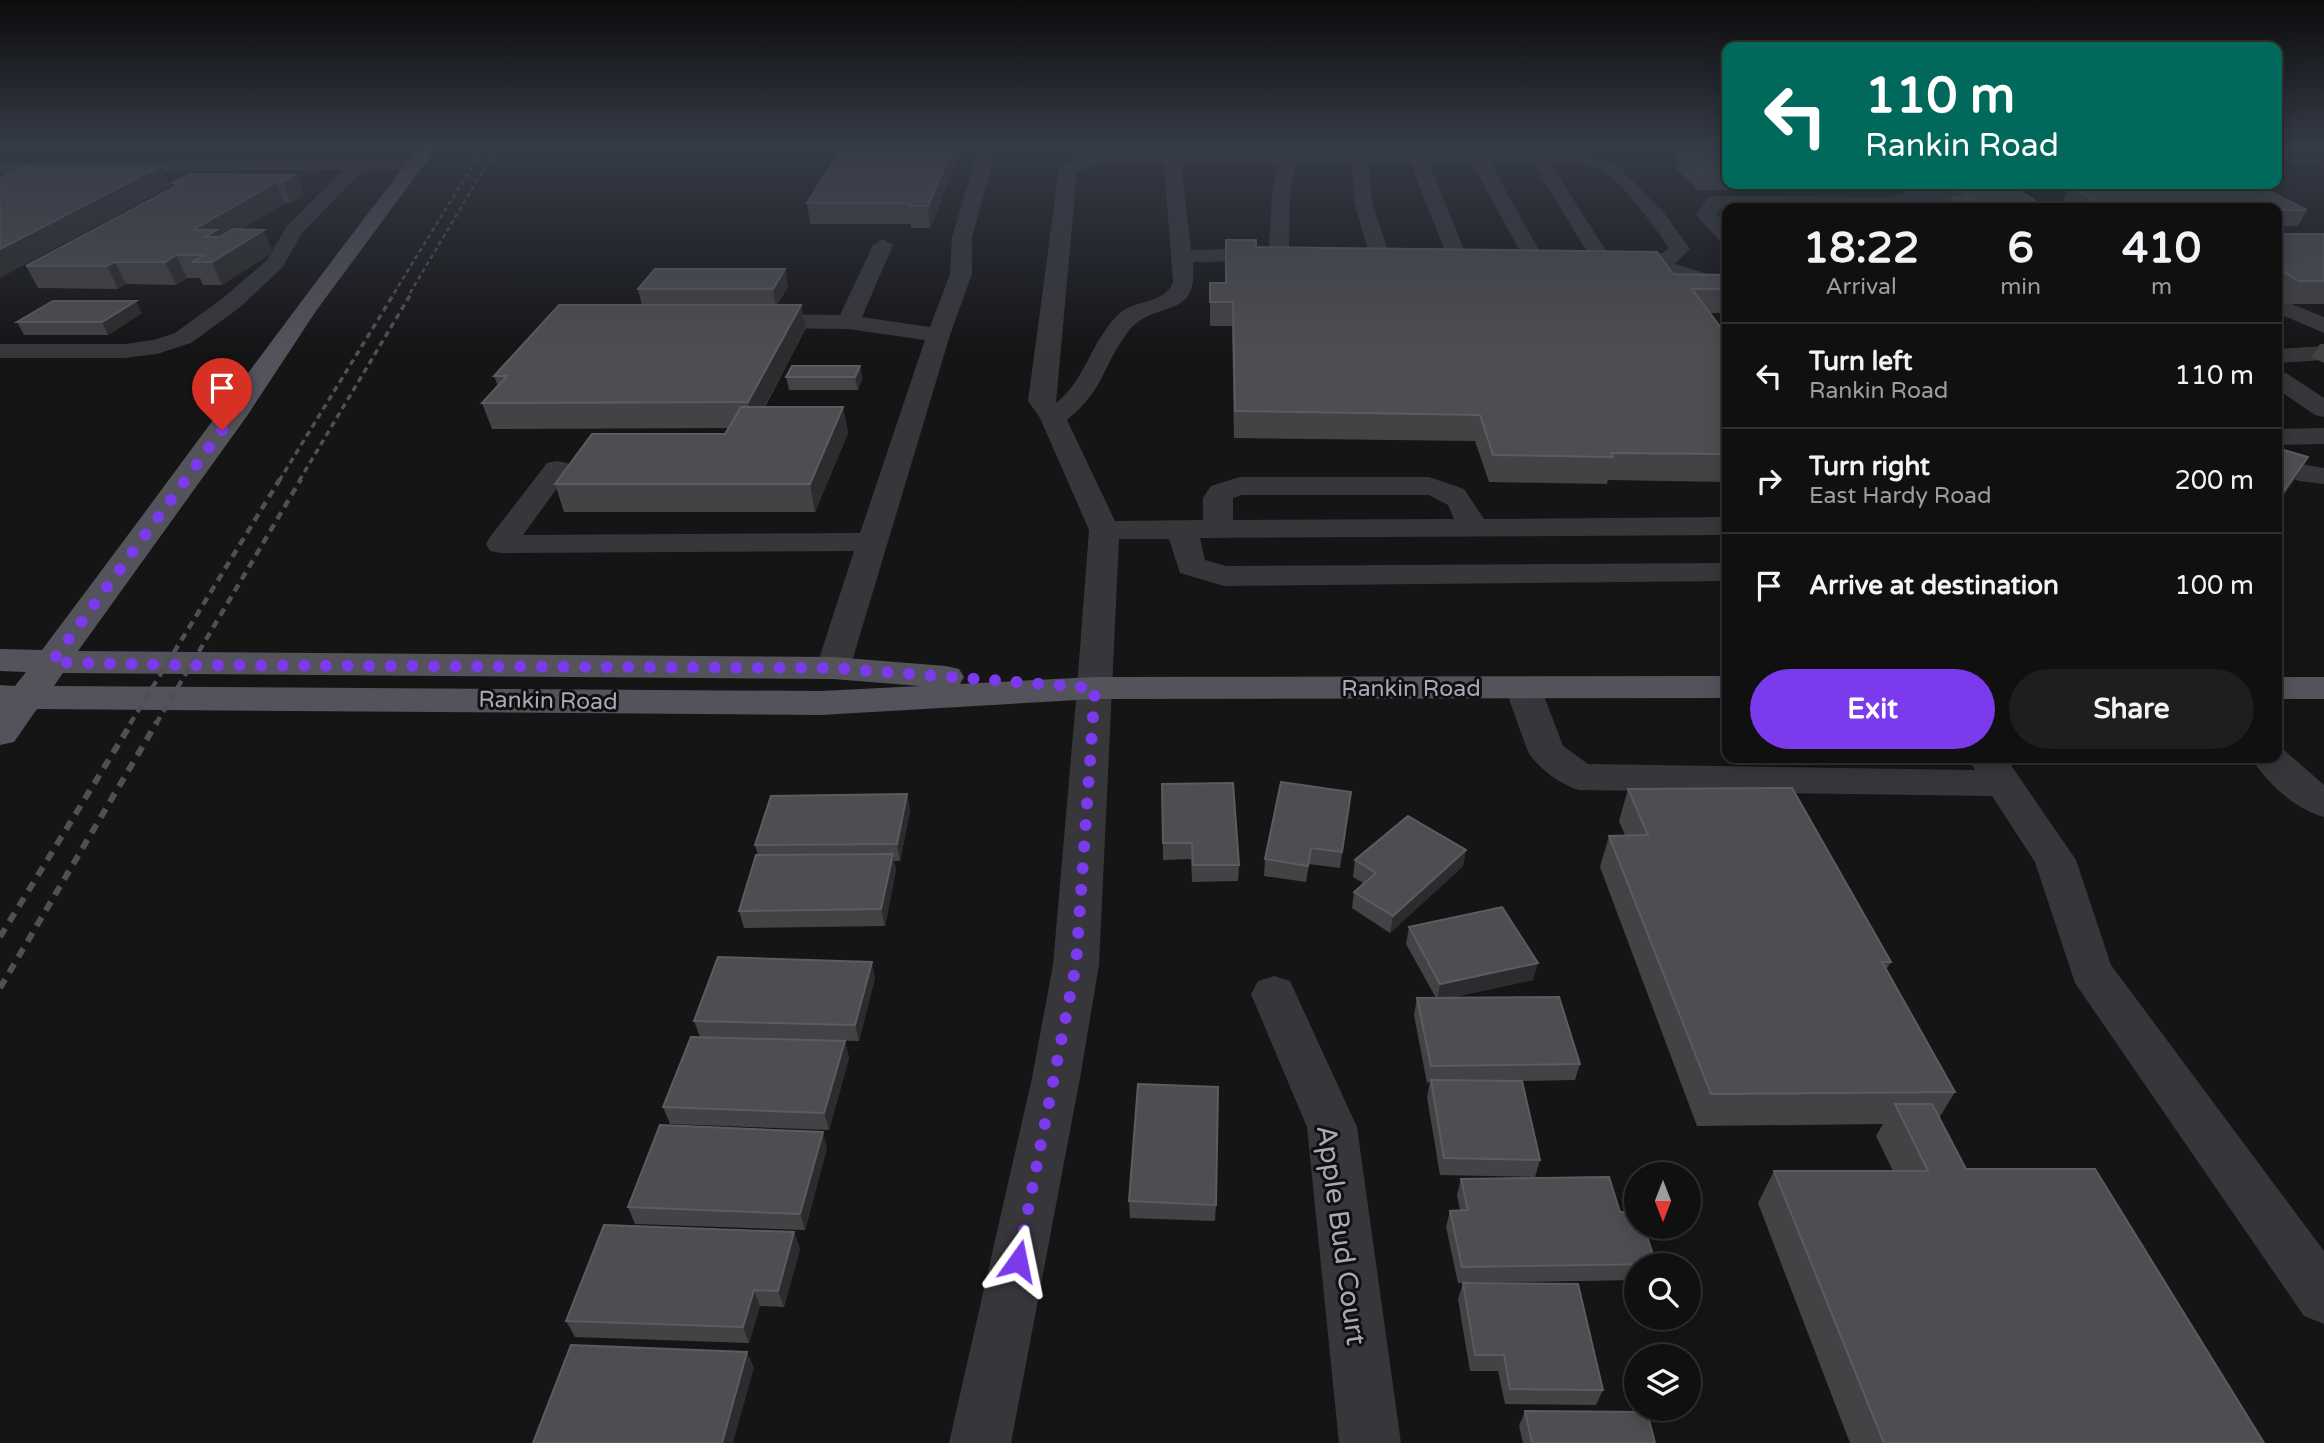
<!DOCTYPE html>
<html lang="en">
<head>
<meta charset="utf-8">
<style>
	:root { --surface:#101010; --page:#1e1e1e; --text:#f1f3f6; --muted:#9c9d9f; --line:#303030; --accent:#7c3aed }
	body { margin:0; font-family:"Varela Round",sans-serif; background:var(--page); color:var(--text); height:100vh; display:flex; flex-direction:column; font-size:26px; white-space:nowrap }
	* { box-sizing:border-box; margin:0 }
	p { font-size:23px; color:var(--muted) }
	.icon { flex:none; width:38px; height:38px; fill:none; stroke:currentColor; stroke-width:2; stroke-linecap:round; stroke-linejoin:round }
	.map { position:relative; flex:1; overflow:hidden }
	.details { position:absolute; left:1722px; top:203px; width:560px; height:560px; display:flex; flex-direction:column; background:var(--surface); border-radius:14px; box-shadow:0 4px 18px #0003,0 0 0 2px var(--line) }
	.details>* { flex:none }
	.banner { position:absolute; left:1722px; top:42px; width:560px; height:147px; border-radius:14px; box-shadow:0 4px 18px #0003,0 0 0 2px var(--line); background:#00695c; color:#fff; overflow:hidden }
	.needle { width:46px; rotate:180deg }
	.controls { position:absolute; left:1624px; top:1162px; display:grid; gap:14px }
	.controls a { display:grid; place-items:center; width:77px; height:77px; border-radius:50%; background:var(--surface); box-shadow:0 4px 18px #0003,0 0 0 2px var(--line); font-size:35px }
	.pin { position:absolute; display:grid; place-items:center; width:60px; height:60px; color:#fff; margin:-72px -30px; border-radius:50% 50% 50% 0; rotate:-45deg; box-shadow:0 0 7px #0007 }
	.pin .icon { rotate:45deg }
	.me { position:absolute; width:77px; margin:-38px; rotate:12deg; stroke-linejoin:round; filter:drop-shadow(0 0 5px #0008) }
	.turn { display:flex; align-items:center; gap:24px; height:147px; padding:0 28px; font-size:32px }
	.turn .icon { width:91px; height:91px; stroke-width:2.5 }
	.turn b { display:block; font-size:49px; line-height:60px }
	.eta { display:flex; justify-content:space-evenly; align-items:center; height:119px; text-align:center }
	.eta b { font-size:42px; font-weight:700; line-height:49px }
	.cta { display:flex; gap:14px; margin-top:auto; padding:14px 28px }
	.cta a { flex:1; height:80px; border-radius:42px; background:var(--accent); color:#fff; font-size:28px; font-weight:700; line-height:80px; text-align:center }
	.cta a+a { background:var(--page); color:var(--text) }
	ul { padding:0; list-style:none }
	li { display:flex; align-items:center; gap:21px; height:105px; padding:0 28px; border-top:2px solid var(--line) }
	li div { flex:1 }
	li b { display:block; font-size:26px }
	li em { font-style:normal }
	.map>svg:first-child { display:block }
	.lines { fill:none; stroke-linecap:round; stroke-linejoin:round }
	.minor { fill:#37363b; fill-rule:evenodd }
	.major { fill:#54525a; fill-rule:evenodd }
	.rail-far3 { stroke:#504f56; stroke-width:2.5; stroke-dasharray:4.5 3.5; stroke-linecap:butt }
	.rail-far2 { stroke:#504f56; stroke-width:3.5; stroke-dasharray:6 4.5; stroke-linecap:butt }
	.rail-far1 { stroke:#504f56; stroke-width:4.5; stroke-dasharray:8 6; stroke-linecap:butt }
	.rail { stroke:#504f56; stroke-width:6; stroke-dasharray:10 8; stroke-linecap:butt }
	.wall { fill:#434245 }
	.shaded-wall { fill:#2c2b2d }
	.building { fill:#4e4d51; stroke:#5c5b61; stroke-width:2 }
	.route { stroke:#7c3aed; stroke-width:12; stroke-dasharray:0 21.6 }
	.labels { text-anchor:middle; stroke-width:6; stroke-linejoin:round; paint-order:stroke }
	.street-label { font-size:23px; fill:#a9a8b5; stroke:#101011 }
	.near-street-label { font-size:28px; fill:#a9a8b5; stroke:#101011 }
</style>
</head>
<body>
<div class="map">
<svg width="2324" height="1443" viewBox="0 0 2324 1443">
	<rect width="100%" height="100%" fill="#151516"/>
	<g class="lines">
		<!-- minor -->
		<g class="minor">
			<path d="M 985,153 L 994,158 L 972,237 L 972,274 L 950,335 L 850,668 L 845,675 L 833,678 L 821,675 L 816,668 L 854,551 L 501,553 L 490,551 L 486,544 L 490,537 L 547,463 L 557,461 L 567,463 L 571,469 L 523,535 L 860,533 L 925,340 L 848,329 L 754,328 L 746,326 L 742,321 L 746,316 L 754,314 L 840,315 L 873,245 L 883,239 L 893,245 L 862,317 L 930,327 L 950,274 L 952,237 L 976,158 Z"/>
			<path d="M 1567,153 L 1615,163 L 1665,214 L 1690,249 L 1675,264 L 1727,280 L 1727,294 C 1704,289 1661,280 1647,260 L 1650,256 L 1662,253 L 1669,248 C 1654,226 1626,187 1604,172 C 1591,163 1565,163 1550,163 L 1612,260 L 1602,266 L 1592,260 L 1533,163 L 1490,163 L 1544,259 L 1534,265 L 1524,259 L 1472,163 L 1429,164 L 1468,259 L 1458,265 L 1448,259 L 1411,164 L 1369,164 L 1372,202 L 1390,257 L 1380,263 L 1370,257 L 1354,202 L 1352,164 L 1296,164 L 1290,192 L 1289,248 L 1328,252 L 1331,256 L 1328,260 L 1193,262 C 1199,323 1154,298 1128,332 C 1102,366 1106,388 1067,420 L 1115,521 L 1203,520 L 1203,498 L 1211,486 L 1240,477 L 1429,477 L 1464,489 L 1484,519 L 1727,517 L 1727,535 L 1200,538 L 1205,560 L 1226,566 L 1727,563 L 1727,581 L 1224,586 L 1180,573 L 1169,539 L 1119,539 L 1099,965 L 1080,1078 L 1011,1443 L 949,1443 L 1032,1078 L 1053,965 L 1077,688 L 1089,530 L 1040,418 L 1028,401 L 1059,169 L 1077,157 L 1100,154 ZM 1100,164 L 1164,164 L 1173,282 C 1163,306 1136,298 1119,314 C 1091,340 1086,380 1056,403 L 1077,171 ZM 1181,164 L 1278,164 L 1272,192 L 1269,248 L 1191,250 ZM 1242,495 L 1429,495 L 1448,505 L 1454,519 L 1233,520 L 1233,498 Z"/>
			<path d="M 414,159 L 420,160 L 423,164 L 420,168 L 363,170 L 302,233 L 282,268 L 239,308 L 191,343 L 157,354 L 125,358 L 0,358 L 0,344 L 125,344 L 153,340 L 175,333 L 223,298 L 267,260 L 287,226 L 343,170 L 0,173 L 0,163 Z"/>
			<path d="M 2000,189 L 2007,191 L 2009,195 L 2007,199 L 1915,202 L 1894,208 L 1721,208 L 1716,214 L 1727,226 L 1727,243 L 1720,241 L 1696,215 L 1708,198 L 1715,196 L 1890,197 L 1913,190 Z"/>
			<path d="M 2277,298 L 2324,317 L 2324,333 L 2277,313 Z"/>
			<path d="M 2324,346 L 2324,360 L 2277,363 L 2277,349 Z"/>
			<path d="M 2277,371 L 2286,373 L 2324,398 L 2324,417 L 2315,415 L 2277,389 Z"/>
			<path d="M 2324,428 L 2324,444 L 2277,445 L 2277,429 Z"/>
			<path d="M 2277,454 L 2306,465 L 2324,468 L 2324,484 L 2299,481 L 2277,473 Z"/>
			<path d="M 1523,677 L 1536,680 L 1541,688 L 1563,746 L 1588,764 L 1975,770 L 1968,758 L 2006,758 L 2076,860 L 2111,965 L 2324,1251 L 2324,1324 L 2304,1316 L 2075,983 L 2035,862 L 1992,796 L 1579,790 C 1560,784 1539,769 1528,752 L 1505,688 L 1510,680 Z"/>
			<path d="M 2277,747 L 2283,749 L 2324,785 L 2324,817 C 2295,809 2267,783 2251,758 L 2277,758 Z"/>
			<path d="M 1274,976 L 1290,981 L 1357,1127 L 1401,1443 L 1339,1443 L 1307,1127 L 1251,994 L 1258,981 Z"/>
		</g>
		<!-- major -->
		<g class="major">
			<path d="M 419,147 L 437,147 L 316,311 L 247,416 L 78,651 L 833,657 L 946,666 L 959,669 L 964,677 L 960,684 L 1095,677 L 1727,676 L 1727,698 L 1095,699 L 821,715 L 37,709 L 14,742 L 0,745 L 0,685 L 15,686 L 26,672 L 0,671 L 0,649 L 42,650 C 168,483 290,313 419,147 ZM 63,673 L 833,679 L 920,686 L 821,691 L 54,686 Z"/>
			<rect x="2277" y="677" width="47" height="22"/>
		</g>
		<!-- rail-far3 -->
		<g class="rail-far3">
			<path d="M 2277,161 L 2324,161"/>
			<path d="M 394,293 L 484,147"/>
			<path d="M 410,293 L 497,147"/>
		</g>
		<!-- rail-far2 -->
		<g class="rail-far2">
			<path d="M 279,481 L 395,292"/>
			<path d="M 299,481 L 412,292"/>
		</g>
		<!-- rail-far1 -->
		<g class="rail-far1">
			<path d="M 130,724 L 280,479"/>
			<path d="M 156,724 L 301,479"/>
		</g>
		<!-- rail -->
		<g class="rail">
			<path d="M 0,937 L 132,722"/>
			<path d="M 0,988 L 157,722"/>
		</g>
	</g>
	<!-- wall -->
	<g class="wall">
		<path d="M 843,147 L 958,147 L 959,156 L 930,228 L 911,228 L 911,224 L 810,224 L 807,203 Z"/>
		<path d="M 1679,153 L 1727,153 L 1727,184 L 1895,184 L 1892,190 L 1697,190 L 1676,168 Z"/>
		<path d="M 295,175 L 304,195 L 291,203 L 284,203 L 240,230 L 273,252 L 222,285 L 203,285 L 200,278 L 187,278 L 176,285 L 126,284 L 118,289 L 38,288 L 26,266 L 174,187 L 172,183 Z"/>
		<path d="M 1955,186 L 2046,208 L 1949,208 L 1951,203 L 1949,202 Z"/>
		<path d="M 2069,186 L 2307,210 L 2298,226 L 2277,226 L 2277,208 L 2073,208 L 2063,202 Z"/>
		<path d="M 2277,234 L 2324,234 L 2324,304 L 2286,304 L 2277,298 Z"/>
		<path d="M 1226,240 L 1256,247 L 1673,274 L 1727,275 L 1727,313 L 1710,313 L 1727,336 L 1727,482 L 1608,480 L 1607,484 L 1489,482 L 1475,441 L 1234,438 L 1232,326 L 1210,326 L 1210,283 L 1225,283 Z"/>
		<path d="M 785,269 L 788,287 L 777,305 L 801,305 L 806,328 L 765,407 L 843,407 L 848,433 L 815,512 L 564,512 L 555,484 L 725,434 L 729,428 L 492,429 L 482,403 L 498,386 L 494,376 L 642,305 L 638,289 Z"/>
		<path d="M 142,313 L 108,335 L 24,335 L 17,322 Z"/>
		<path d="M 2320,344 L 2324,344 L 2324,363 L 2312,357 Z"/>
		<path d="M 860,366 L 862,379 L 858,390 L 789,390 L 786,377 Z"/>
		<path d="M 1162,784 L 1239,865 L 1238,881 L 1192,882 L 1191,859 L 1163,860 Z"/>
		<path d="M 1628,789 L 1891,962 L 1886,970 L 1955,1092 L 1939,1118 L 1966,1169 L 2264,1443 L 1850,1443 L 1758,1203 L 1774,1171 L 1893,1171 L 1876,1136 L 1883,1124 L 1697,1126 L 1600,867 L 1609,836 L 1625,835 L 1619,821 Z"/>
		<path d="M 1351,792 L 1340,868 L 1309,864 L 1306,882 L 1264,876 L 1265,859 Z"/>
		<path d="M 907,794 L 910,811 L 900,861 L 894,861 L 896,870 L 885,926 L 744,928 L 739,911 L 758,855 L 755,845 Z"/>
		<path d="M 1466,850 L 1463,866 L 1390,933 L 1352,908 L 1354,892 L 1363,883 L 1353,877 L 1355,860 Z"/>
		<path d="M 1409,927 L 1533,980 L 1449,998 L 1580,1064 L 1575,1080 L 1522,1081 L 1540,1160 L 1535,1177 L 1440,1175 L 1427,1097 L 1430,1082 L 1427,1083 L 1414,1015 L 1417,998 L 1436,998 L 1406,944 Z"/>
		<path d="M 875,978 L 859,1041 L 773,1039 L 845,1041 L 849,1058 L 829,1130 L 670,1124 L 663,1107 L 700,1037 L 694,1021 Z"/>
		<path d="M 827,1148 L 805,1230 L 635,1224 L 628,1207 Z"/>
		<path d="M 1461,1179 L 1620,1212 L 1656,1264 L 1655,1265 L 1636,1265 L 1636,1280 L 1458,1283 L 1446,1227 L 1450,1211 L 1460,1210 L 1457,1195 Z"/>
		<path d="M 1129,1201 L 1216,1205 L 1215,1221 L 1130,1218 Z"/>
		<path d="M 794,1232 L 800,1249 L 784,1307 L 760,1306 L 749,1343 L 575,1337 L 566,1321 Z"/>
		<path d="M 1463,1283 L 1603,1390 L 1596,1405 L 1505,1404 L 1498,1371 L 1470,1371 L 1458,1299 Z"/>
		<path d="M 1525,1411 L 1655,1443 L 1523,1443 L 1519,1426 Z"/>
	</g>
	<!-- shaded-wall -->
	<g class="shaded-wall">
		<path d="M 953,147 L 958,147 L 959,156 L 930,228 L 928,206 Z"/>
		<path d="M 161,166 L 171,186 L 0,278 L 0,249 Z"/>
		<path d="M 295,175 L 304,195 L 291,203 L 283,182 Z"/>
		<path d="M 276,182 L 284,203 L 222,241 L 227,252 L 193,230 Z"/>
		<path d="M 264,230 L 273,252 L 222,285 L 212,262 Z"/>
		<path d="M 176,255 L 187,278 L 176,285 L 165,262 Z"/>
		<path d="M 115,262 L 126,284 L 118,289 L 107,266 Z"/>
		<path d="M 785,269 L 788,287 L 776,307 L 773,289 Z"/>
		<path d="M 136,301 L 142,313 L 108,335 L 102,322 Z"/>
		<path d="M 801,305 L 806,328 L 753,428 L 748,402 Z"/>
		<path d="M 860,366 L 862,379 L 858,390 L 855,377 Z"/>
		<path d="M 843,407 L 848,433 L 815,512 L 810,484 Z"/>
		<path d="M 2308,457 L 2292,484 L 2277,505 L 2277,501 L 2279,498 Z"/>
		<path d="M 907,794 L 910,811 L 900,861 L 897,844 Z"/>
		<path d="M 1466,850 L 1463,866 L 1390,933 L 1393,916 Z"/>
		<path d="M 893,854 L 896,870 L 885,926 L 881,909 Z"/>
		<path d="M 872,962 L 875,978 L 859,1041 L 855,1025 Z"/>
		<path d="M 1538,963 L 1533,980 L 1437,1001 L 1440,984 Z"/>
		<path d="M 845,1041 L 849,1058 L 829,1130 L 824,1113 Z"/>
		<path d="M 823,1132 L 827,1148 L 805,1230 L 800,1214 Z"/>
		<path d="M 794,1232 L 800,1249 L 784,1307 L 778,1291 Z"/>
		<path d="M 754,1290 L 760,1306 L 749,1343 L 743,1327 Z"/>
		<path d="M 747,1352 L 754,1368 L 733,1443 L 722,1443 Z"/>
	</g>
	<!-- building -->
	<g class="building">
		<path d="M 843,147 L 953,147 L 928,206 L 909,206 L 910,203 L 807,203 Z"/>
		<path d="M 1679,153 L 1727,153 L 1727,174 L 1701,174 Z"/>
		<path d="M 25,166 L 161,166 L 0,249 L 0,177 Z"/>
		<path d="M 190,174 L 295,175 L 283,182 L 276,182 L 193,230 L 217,230 L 205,237 L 220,237 L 233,229 L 264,230 L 212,262 L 193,262 L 204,255 L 176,255 L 165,262 L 115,262 L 107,266 L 26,266 L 182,183 L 172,183 Z"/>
		<path d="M 1955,186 L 2012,186 L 2046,208 L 1968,208 L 1953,197 L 1971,198 Z"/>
		<path d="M 2069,186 L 2258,186 L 2307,210 L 2277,210 L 2277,208 L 2107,208 Z"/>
		<path d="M 2277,234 L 2324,234 L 2324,281 L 2299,281 L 2282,271 L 2277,271 Z"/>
		<path d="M 1226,240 L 1256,240 L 1256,247 L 1657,252 L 1673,274 L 1727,275 L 1727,289 L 1692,289 L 1727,336 L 1727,454 L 1611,453 L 1613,457 L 1493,455 L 1480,415 L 1235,411 L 1233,302 L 1210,302 L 1210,283 L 1226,283 Z"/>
		<path d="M 655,269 L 785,269 L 773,289 L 638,289 Z"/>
		<path d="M 53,301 L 136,301 L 102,322 L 17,322 Z"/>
		<path d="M 559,305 L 801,305 L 748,402 L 482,403 L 507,376 L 494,376 Z"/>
		<path d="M 792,366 L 860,366 L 855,377 L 786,377 Z"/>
		<path d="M 741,407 L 843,407 L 810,484 L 555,484 L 592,434 L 725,434 Z"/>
		<path d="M 2277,448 L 2308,457 L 2279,498 L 2277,497 Z"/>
		<path d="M 1281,782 L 1351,792 L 1342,852 L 1311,848 L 1308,866 L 1265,859 Z"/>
		<path d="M 1233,783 L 1239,865 L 1193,865 L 1192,843 L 1163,843 L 1162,784 Z"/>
		<path d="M 1792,788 L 1891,962 L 1882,962 L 1955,1092 L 1711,1094 L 1609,836 L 1648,835 L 1628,789 Z"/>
		<path d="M 907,794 L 897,844 L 755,845 L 771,796 Z"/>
		<path d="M 1408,816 L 1466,850 L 1393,916 L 1354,892 L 1376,873 L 1355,860 Z"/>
		<path d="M 893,854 L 881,909 L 739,911 L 756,855 Z"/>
		<path d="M 1502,907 L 1538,963 L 1440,984 L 1409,927 Z"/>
		<path d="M 718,957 L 872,962 L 855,1025 L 694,1021 Z"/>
		<path d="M 1559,997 L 1580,1064 L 1431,1066 L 1417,998 Z"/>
		<path d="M 691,1037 L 845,1041 L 824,1113 L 663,1107 Z"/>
		<path d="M 1431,1080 L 1522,1081 L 1540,1160 L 1444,1158 Z"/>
		<path d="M 1138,1084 L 1218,1087 L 1216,1205 L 1129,1201 Z"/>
		<path d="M 1895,1104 L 1932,1104 L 1966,1169 L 2095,1169 L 2264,1443 L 1884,1443 L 1774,1171 L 1928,1171 Z"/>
		<path d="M 660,1125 L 823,1132 L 800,1214 L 628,1207 Z"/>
		<path d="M 1609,1177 L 1620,1212 L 1636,1212 L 1636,1227 L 1644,1227 L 1656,1264 L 1462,1267 L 1450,1211 L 1468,1210 L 1461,1179 Z"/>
		<path d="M 604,1225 L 794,1232 L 778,1291 L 754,1290 L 743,1327 L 566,1321 Z"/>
		<path d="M 1463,1283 L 1578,1284 L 1603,1390 L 1510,1389 L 1504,1355 L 1475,1355 Z"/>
		<path d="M 571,1345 L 747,1352 L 722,1443 L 533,1443 Z"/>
		<path d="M 1525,1411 L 1647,1412 L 1655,1443 L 1532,1443 Z"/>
	</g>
	<!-- sky -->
	<linearGradient id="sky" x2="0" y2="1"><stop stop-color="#0c0c0c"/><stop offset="0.42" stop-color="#353b47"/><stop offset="1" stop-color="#353b47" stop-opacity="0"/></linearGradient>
	<rect width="2324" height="349" fill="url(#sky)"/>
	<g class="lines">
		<!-- route -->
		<path class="route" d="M 222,430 L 52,662 L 168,665 L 833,668 L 1095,688 L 1076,965 L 1018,1261"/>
	</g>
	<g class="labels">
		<!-- street labels -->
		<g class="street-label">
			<text x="1411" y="696">Rankin Road</text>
			<text transform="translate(548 700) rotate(1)" y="8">Rankin Road</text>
		</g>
		<!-- near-street labels -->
		<g class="near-street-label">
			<text transform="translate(1342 1235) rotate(82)" y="10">Apple Bud Court</text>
		</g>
	</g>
</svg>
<div class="controls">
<a><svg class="needle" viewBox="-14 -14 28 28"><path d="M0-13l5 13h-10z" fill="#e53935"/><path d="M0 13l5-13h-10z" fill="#9c9d9f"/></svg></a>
<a><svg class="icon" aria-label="search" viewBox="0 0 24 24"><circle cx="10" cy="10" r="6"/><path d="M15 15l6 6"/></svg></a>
<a><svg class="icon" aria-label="layers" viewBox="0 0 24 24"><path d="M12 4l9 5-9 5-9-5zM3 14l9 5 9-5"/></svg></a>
</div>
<div class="pin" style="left:222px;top:430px;background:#d93025"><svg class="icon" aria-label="arrive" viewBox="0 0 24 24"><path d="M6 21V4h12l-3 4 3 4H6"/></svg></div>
<svg class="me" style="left:1018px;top:1261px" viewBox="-20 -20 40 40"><path d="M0-17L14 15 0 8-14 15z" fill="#7c3aed" stroke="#fff" stroke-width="4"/></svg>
<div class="banner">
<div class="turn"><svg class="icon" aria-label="left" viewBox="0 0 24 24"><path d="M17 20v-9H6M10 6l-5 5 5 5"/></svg><div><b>110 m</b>Rankin Road</div></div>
</div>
<section class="details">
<div class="eta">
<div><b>18:22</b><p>Arrival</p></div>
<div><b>6</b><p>min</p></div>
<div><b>410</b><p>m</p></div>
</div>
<ul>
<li><svg class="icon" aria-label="left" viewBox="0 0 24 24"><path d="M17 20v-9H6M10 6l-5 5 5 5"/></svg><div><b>Turn left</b><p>Rankin Road</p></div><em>110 m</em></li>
<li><svg class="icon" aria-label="right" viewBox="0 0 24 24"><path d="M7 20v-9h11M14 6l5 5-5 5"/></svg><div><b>Turn right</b><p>East Hardy Road</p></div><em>200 m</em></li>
<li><svg class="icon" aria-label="arrive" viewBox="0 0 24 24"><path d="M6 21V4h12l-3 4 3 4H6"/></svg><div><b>Arrive at destination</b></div><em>100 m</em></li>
</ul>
<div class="cta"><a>Exit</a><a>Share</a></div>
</section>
</div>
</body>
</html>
